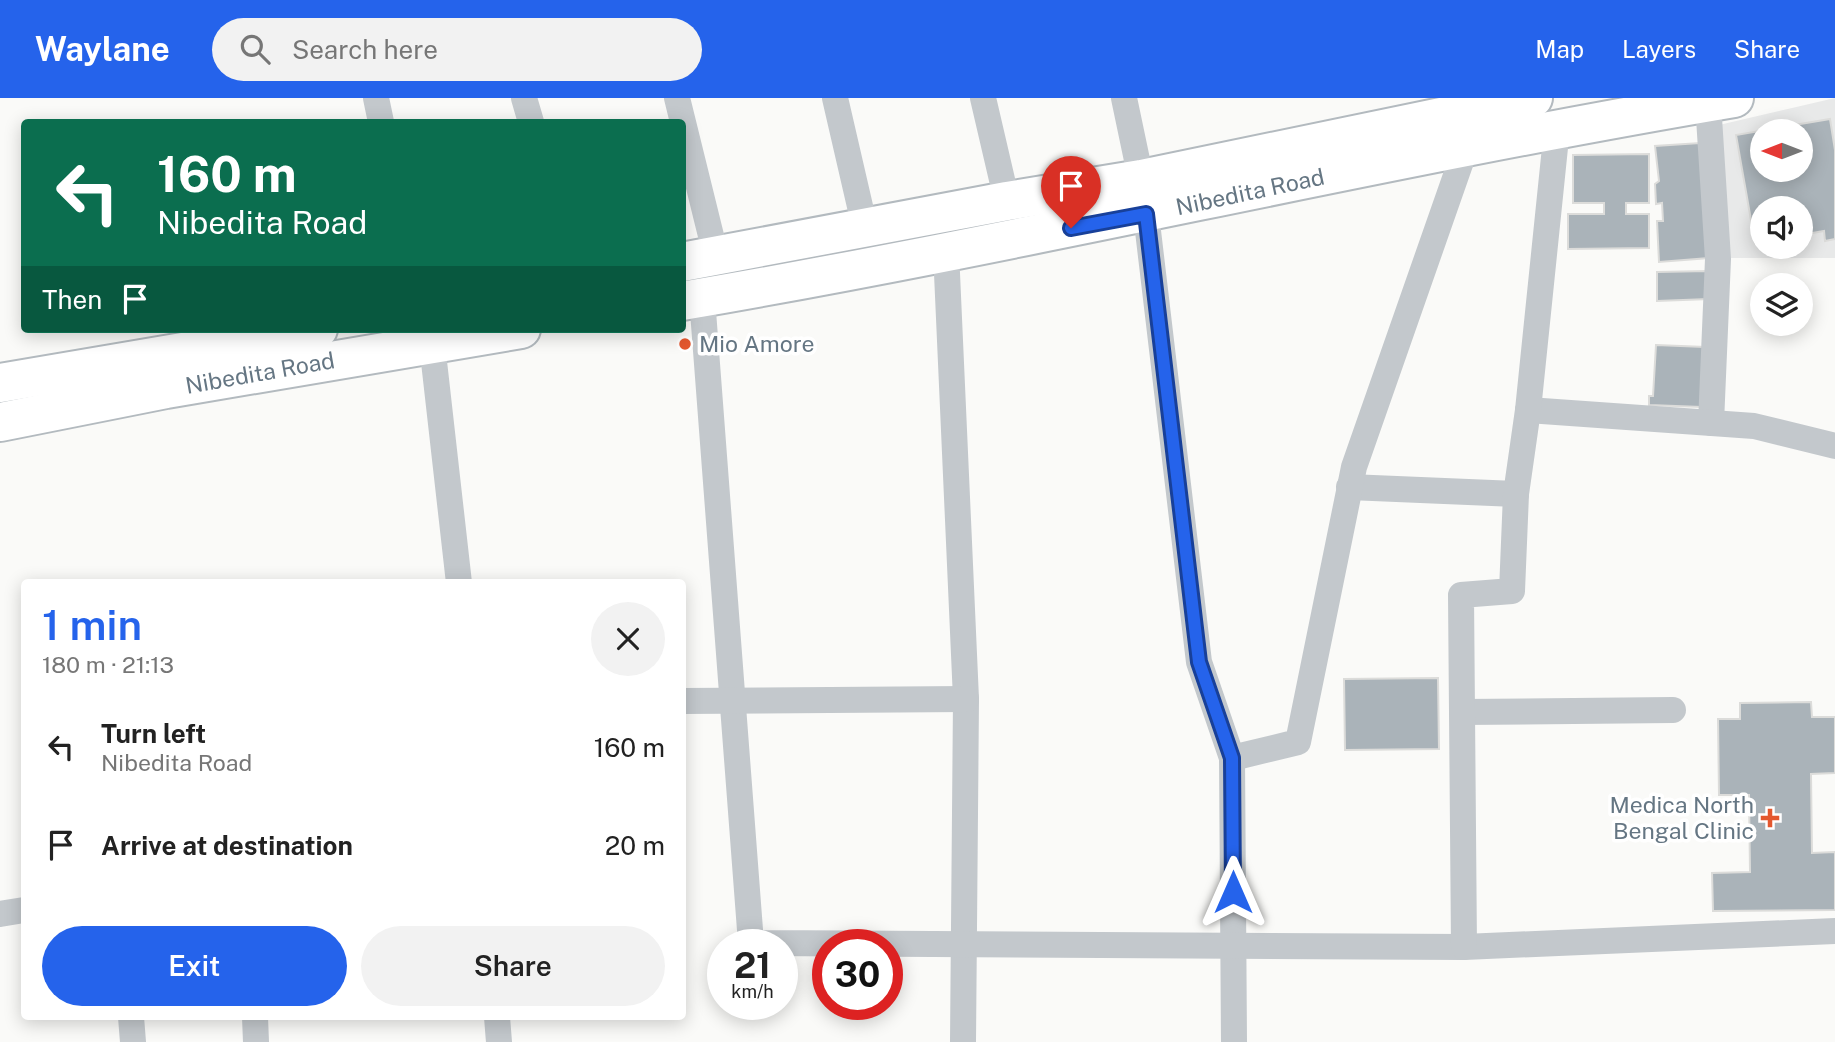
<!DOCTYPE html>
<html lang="en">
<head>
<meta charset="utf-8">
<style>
	:root { --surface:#fff; --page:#f2f2f2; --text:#222; --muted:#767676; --accent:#2563eb }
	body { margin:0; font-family:"Public Sans",sans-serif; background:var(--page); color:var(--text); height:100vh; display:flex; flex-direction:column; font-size:26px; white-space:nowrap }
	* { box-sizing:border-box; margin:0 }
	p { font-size:23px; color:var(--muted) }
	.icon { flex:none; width:38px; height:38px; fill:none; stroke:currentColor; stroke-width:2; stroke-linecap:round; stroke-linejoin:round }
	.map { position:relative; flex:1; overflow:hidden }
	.sheet { position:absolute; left:21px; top:481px; width:665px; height:441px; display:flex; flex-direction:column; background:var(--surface); border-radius:7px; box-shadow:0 4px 18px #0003 }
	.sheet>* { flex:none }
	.banner { position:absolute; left:21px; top:21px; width:665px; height:214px; border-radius:7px; box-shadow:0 4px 18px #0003; background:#0b6e4f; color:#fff; overflow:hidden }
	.needle { width:46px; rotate:270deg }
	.buttons { position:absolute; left:1750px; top:21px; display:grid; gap:14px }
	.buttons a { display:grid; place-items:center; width:63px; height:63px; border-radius:50%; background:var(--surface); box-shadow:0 4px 18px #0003; font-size:35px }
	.speed { position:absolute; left:707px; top:831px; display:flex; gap:14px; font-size:35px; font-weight:700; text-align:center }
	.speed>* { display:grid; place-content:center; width:91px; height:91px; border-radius:50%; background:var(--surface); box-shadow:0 4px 18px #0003; line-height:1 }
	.speed small { font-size:18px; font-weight:400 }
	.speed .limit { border:10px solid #d22; background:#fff; color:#111 }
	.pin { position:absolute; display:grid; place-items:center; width:60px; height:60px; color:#fff; margin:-72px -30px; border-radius:50% 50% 50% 0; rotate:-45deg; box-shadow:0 0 7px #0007 }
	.pin .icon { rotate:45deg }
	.me { position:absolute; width:77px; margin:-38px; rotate:0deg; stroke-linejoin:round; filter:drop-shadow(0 0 5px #0008) }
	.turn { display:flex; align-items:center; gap:24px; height:147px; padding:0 21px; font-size:32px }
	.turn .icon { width:91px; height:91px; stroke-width:2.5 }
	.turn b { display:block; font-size:49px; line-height:60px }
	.then { display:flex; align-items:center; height:66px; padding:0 21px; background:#0003; gap:14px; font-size:26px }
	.round { display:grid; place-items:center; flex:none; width:74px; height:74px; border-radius:37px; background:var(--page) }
	.summary { display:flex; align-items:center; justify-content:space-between; height:119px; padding:0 21px }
	h1 { font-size:42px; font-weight:600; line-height:52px; color:var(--accent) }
	.action { display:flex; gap:14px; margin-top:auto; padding:14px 21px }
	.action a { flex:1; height:80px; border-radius:42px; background:var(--accent); color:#fff; font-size:28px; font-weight:600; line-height:80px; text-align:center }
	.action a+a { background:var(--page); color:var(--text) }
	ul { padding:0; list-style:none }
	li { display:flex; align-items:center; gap:21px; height:98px; padding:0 21px }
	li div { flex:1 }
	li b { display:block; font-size:26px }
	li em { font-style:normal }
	header { display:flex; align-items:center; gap:42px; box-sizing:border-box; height:98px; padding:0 35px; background:var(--accent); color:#fff }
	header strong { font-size:33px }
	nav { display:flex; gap:38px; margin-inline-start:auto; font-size:24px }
	.search { width:490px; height:63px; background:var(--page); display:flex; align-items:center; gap:18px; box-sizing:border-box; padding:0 24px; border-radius:38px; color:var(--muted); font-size:26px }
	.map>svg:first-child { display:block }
	.built { fill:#e8e9e9; fill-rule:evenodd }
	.building { fill:#aab3b9; stroke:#dcdcda; stroke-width:2; fill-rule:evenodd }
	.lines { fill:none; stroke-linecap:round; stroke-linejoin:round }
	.secondary-casing { stroke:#b3babf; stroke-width:42 }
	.street { stroke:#c3c8cc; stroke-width:26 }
	.secondary { stroke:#fff; stroke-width:38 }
	.route-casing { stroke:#184099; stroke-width:18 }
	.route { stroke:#2563eb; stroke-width:12 }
	.poi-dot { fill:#e4572e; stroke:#fff; stroke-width:2.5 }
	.labels { text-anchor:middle; stroke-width:7; stroke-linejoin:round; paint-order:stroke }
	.street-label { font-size:23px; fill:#657683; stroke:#fff }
	.poi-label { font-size:23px; fill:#657683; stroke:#fff; text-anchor:start }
</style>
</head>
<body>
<header>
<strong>Waylane</strong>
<div class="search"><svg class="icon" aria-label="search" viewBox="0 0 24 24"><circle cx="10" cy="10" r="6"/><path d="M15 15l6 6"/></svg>Search here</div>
<nav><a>Map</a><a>Layers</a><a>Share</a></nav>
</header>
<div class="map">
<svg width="1835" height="944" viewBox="0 0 1835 944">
	<rect width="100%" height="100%" fill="#fafaf8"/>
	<!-- built -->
	<path class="built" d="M 1835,0 L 1835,160 L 1726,160 L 1719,27 ZM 1762,33 L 1801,33 L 1801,72 L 1762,72 ZM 1762,110 L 1801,110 L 1801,149 L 1762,149 Z"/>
	<!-- building -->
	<g class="building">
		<path d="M 1830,21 L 1835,52 L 1835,141 L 1825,143 L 1824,133 L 1801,137 L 1801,110 L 1762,110 L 1762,144 L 1755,145 L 1736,37 ZM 1762,33 L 1801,33 L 1801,72 L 1762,72 Z"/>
		<path d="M 1700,45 L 1709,160 L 1659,164 L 1657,123 L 1663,123 L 1662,105 L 1656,106 L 1655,86 L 1659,83 L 1655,48 Z"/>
		<path d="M 1649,56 L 1649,105 L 1626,105 L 1626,116 L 1649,116 L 1649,150 L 1568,151 L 1568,116 L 1604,116 L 1604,105 L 1573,105 L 1573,57 Z"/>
		<path d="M 1708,173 L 1709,201 L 1657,203 L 1657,174 Z"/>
		<path d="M 1656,247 L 1705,249 L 1702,309 L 1649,307 L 1649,298 L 1653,298 Z"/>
		<path d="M 1438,580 L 1439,651 L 1345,652 L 1344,581 Z"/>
		<path d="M 1811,604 L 1812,619 L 1835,619 L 1835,675 L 1811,676 L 1812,755 L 1835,754 L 1835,812 L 1713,813 L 1712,775 L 1750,774 L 1749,697 L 1719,697 L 1718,621 L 1740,621 L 1740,605 Z"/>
	</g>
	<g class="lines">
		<defs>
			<g id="secondary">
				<path d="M 682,164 L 1007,103 L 1141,81 L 1533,0"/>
				<path d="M 682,203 C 1034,143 1382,59 1734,0"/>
				<path d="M 0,285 L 318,231"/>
				<path d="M 0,324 L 166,291 L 521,231"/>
			</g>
		</defs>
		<!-- secondary casing -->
		<use href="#secondary" class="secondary-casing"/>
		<!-- street -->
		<g class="street">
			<path d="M 376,0 L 381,24"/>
			<path d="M 524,0 L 531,24"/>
			<path d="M 677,0 L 716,158"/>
			<path d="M 835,0 L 865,130"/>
			<path d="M 983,0 L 1007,103"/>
			<path d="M 1124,0 L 1141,81"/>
			<path d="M 1708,4 L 1718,161 L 1711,325"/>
			<path d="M 1146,116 L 1199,564 L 1232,660 L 1234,944"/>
			<path d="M 946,153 L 966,601 L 963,944"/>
			<path d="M 702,200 L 751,845 L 1464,849 L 1835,833"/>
			<path d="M 432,246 L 459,485"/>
			<path d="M 1528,312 L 1754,328 L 1835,348"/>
			<path d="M 1349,389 L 1516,396"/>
			<path d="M 682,603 L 966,601"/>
			<path d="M 1462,614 L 1673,612"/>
			<path d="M 1232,660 L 1298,644 L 1354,369 L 1466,49"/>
			<path d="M 0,816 L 24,812"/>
			<path d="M 1464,849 L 1461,497 L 1512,493 L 1516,396 L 1528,312 L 1557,30"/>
			<path d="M 131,919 L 133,944"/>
			<path d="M 255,919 L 256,944"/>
			<path d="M 497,919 L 499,944"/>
		</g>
		<!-- secondary -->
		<use href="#secondary" class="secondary"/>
	</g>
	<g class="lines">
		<defs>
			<path id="route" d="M 1071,130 L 1146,116 L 1199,564 L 1232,660 L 1233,794"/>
		</defs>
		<!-- route casing -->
		<use href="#route" class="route-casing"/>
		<!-- route -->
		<use href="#route" class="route"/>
	</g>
	<!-- markers -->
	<g class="poi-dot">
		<circle cx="685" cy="246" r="7"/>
		<path d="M1766.5 709.5h7v7h7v7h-7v7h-7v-7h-7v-7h7z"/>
	</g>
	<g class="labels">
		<!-- street labels -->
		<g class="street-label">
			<text transform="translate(1250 94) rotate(-12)" y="8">Nibedita Road</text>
			<text transform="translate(260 275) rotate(-10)" y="8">Nibedita Road</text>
		</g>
		<!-- poi labels -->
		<g class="poi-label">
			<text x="699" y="254">Mio Amore</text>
			<text x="1754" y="715" text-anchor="end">Medica North<tspan x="1754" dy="26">Bengal Clinic</tspan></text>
		</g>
	</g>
</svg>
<div class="buttons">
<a><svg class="needle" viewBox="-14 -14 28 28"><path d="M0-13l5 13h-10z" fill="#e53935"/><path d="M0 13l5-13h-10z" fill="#767676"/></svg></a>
<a><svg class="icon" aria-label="sound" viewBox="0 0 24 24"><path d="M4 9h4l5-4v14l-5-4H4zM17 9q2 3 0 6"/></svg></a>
<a><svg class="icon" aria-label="layers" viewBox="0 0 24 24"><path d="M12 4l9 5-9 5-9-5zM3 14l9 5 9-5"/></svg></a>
</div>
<div class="speed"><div>21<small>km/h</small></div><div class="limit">30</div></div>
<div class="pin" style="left:1071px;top:130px;background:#d93025"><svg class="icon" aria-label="arrive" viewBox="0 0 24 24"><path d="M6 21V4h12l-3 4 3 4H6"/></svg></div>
<svg class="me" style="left:1233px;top:794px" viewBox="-20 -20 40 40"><path d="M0-17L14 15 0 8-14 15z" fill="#2563eb" stroke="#fff" stroke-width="4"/></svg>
<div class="banner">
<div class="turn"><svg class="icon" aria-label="left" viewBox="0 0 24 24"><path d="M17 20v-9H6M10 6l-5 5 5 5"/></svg><div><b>160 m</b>Nibedita Road</div></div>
<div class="then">Then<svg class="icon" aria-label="arrive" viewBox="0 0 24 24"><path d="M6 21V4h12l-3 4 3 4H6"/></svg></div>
</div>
<section class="sheet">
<div class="summary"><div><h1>1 min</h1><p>180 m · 21:13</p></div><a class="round"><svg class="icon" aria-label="close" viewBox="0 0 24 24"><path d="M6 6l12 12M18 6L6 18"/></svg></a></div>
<ul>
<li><svg class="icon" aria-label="left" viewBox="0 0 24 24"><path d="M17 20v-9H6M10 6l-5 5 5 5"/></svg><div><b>Turn left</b><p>Nibedita Road</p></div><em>160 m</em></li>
<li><svg class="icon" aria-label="arrive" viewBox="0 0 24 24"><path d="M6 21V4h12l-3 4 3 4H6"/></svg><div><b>Arrive at destination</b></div><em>20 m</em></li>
</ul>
<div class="action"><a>Exit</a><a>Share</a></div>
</section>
</div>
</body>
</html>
